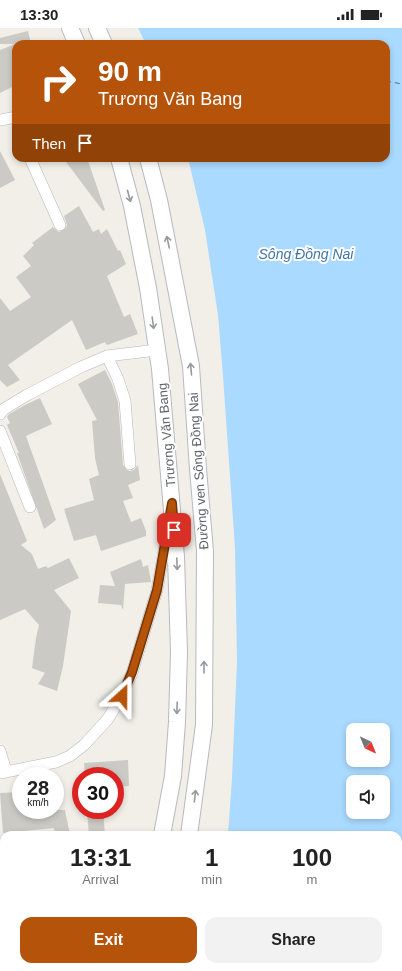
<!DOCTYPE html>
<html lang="en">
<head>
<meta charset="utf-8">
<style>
	:root { --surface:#fff; --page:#f2f2f2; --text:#222; --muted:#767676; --accent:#b45309 }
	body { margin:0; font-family:Helvetica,sans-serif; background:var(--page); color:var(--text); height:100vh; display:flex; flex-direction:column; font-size:15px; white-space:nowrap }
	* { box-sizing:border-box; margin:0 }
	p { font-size:13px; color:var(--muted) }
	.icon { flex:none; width:22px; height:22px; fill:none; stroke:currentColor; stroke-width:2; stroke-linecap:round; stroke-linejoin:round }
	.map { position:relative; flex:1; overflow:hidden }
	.drawer { position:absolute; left:0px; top:803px; width:402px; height:140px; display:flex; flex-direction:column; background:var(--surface); border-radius:12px 12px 0 0; box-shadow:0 2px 6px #0003 }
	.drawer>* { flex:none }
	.hud { position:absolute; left:12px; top:12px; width:378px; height:122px; border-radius:12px; box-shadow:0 2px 6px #0003; background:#b45309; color:#fff; overflow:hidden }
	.needle { width:26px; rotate:137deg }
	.tools { position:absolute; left:346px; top:695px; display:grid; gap:8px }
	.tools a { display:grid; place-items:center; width:44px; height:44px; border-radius:8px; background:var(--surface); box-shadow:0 2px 6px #0003; font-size:20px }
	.speed { position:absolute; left:12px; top:739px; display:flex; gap:8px; font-size:20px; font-weight:700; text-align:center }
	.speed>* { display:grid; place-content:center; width:52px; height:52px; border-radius:50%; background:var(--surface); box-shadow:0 2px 6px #0003; line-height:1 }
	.speed small { font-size:10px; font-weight:400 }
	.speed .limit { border:6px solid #d22; background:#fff; color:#111 }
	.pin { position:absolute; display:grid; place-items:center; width:34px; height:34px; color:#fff; margin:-17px; border-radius:8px; box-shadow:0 2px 6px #0006 }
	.me { position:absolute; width:44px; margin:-22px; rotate:24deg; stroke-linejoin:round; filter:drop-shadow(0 0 3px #0008) }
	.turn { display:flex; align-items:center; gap:14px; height:84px; padding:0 20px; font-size:18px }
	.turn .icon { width:52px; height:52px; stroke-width:2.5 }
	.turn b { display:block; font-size:28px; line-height:34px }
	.then { display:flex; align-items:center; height:38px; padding:0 20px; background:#0003; gap:8px; font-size:15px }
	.eta { display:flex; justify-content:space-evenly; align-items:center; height:68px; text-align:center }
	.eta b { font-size:24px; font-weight:800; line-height:28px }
	.action { display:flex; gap:8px; margin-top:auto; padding:8px 20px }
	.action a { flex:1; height:46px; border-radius:12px; background:var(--accent); color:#fff; font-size:16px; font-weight:800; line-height:46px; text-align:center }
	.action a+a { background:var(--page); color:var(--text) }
	.status { display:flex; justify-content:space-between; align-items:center; height:28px; padding:0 20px; background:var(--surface); direction:ltr }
	.status svg { height:11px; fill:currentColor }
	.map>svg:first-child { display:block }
	.water { fill:#aadaff; fill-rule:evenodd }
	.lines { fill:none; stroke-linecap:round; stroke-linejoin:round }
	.ferry { stroke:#4174aa; stroke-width:1; stroke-dasharray:5 4; stroke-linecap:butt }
	.building { fill:#cccac5 }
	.service-casing { stroke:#b5b8bc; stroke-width:7 }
	.minor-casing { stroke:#b5b8bc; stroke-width:12 }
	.secondary-casing { stroke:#b6babf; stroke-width:18 }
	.service { stroke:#fff; stroke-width:5.5 }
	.minor { stroke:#fff; stroke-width:11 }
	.secondary { stroke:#fff; stroke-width:16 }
	.oneway { stroke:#979a9d }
	.route-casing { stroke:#753606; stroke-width:10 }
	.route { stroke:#b45309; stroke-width:7 }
	.labels { text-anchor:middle; stroke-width:4; stroke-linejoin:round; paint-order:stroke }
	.street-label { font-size:13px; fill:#5f6368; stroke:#fff }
	.water-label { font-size:14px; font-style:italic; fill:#4174aa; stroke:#fff }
</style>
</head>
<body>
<div class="status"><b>13:30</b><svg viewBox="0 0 49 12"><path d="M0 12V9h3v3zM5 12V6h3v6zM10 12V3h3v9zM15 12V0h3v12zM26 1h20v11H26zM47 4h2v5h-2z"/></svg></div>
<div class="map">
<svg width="402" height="943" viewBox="0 0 402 943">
	<rect width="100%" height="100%" fill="#f1efe8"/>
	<!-- water -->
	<path class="water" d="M 138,0 L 402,0 L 402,943 L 213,943 L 213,939 L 398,939 L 398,807 L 228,807 L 232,750 L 237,634 L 235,520 L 223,348 L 218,287 L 205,202 L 188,130 L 386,130 L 386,16 L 146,16 ZM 353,702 L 383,702 L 383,732 L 353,732 ZM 353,754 L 383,754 L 383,784 L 353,784 Z"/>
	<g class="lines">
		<!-- ferry -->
		<path class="ferry" d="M 386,53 L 402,56"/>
	</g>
	<!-- building -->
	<g class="building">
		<path d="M 28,3 L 31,16 L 16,16 L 16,57 L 0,65 L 0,22 L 15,16 L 0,16 L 0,10 Z"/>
		<path d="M 0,123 L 15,152 L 0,160 Z"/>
		<path d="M 63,130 L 87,130 L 105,182 L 103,183 Z"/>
		<path d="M 79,178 L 93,204 L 99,201 L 101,206 L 107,201 L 118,223 L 120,222 L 126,236 L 107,248 L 124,289 L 130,286 L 138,306 L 107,317 L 105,314 L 86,322 L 72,292 L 8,337 L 20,352 L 7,359 L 0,352 L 0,270 L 10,283 L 31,269 L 16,249 L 31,238 L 23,228 L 34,217 L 32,215 L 53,199 L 56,202 L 59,204 L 65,201 L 67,197 L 64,188 Z"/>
		<path d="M 105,342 L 112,356 L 118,374 L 123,437 L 127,442 L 130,443 L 134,442 L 138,437 L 140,452 L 128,457 L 133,470 L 123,473 L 131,494 L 141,490 L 146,503 L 146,508 L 101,523 L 96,507 L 74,513 L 64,481 L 94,472 L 89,451 L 99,447 L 95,430 L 92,393 L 97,392 L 78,356 Z"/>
		<path d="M 40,370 L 52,396 L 26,408 L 56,492 L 44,501 L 17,425 L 19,425 L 7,397 L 10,395 L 7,389 L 9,386 L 25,377 Z"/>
		<path d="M 0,446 L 27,513 L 21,517 L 32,526 L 38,541 L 46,538 L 48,540 L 69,530 L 79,550 L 54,562 L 71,583 L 63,638 L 57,663 L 38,656 L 45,645 L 32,640 L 36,610 L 39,597 L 25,581 L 0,592 Z"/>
		<path d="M 141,531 L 143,539 L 148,537 L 151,554 L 125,556 L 123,582 L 121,577 L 98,575 L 100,557 L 115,558 L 110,544 Z"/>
		<path d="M 128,732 L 129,758 L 115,759 L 115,748 L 85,748 L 84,735 Z"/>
		<path d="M 21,764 L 21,782 L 65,782 L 70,807 L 55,807 L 54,800 L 3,805 L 0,765 Z"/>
		<path d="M 87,782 L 103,782 L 105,807 L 89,807 Z"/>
	</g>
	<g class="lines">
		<defs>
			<path id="service" d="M 0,922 L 4,922"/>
			<g id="minor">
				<path d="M 0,92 L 16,89"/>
				<path d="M 30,130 L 60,197"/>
				<path d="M 107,328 L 118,351 L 125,373 L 130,436"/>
				<path d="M 0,386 L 4,381 L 27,367 L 81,339 L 107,328 L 157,322"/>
				<path d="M 0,403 L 30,479"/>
				<path d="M 0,723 L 6,743"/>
				<path d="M 0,745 L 56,734 L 70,728 L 84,717 L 107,692 L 122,668 L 132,645 L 157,562 L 169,494"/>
			</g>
			<g id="secondary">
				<path d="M 70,0 L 77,16"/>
				<path d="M 97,0 L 104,16"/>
				<path d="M 119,130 L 132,178 L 148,260 L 160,341 L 176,529 L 179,624 L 177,694 L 173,748 L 162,807"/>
				<path d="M 148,130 L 159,172 L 191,338 L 198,441 L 205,523 L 204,697 L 189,807"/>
				<path d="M 138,943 L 139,939"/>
				<path d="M 167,943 L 168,939"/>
			</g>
		</defs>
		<!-- service casing -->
		<use href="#service" class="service-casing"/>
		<!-- minor casing -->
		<use href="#minor" class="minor-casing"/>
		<!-- secondary casing -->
		<use href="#secondary" class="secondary-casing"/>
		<!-- service -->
		<use href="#service" class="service"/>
		<!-- minor -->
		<use href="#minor" class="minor"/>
		<!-- secondary -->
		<use href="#secondary" class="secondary"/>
	</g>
	<!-- one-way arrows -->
	<defs><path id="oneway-shaft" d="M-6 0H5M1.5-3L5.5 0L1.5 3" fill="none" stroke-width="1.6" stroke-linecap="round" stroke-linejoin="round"/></defs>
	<g class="oneway">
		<use href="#oneway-shaft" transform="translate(129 168) rotate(75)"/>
		<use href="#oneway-shaft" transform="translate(168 214) rotate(-102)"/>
		<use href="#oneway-shaft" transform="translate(153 295) rotate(82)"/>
		<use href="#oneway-shaft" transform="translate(191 341) rotate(-95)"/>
		<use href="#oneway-shaft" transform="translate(177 536) rotate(88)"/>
		<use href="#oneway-shaft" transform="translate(204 639) rotate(-90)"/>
		<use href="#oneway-shaft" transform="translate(177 680) rotate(92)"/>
		<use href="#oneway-shaft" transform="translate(195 768) rotate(-83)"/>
	</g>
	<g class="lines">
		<defs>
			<path id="route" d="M 122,668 L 132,644 L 157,562 L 172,475 L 174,502"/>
		</defs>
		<!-- route casing -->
		<use href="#route" class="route-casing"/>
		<!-- route -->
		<use href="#route" class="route"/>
	</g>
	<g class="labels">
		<!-- street labels -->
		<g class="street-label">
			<text transform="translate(166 407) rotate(-95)" y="5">Trương Văn Bang</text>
			<text transform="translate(198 443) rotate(-94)" y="5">Đường ven Sông Đồng Nai</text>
		</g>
		<!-- water labels -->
		<g class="water-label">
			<text x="306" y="231">Sông Đồng Nai</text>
		</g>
	</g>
</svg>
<div class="tools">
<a><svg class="needle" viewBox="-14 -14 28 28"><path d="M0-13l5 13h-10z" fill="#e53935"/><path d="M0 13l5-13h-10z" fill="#767676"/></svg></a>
<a><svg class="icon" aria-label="sound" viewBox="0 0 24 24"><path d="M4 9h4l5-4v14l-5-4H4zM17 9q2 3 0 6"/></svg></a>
</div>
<div class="speed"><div>28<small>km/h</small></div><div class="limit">30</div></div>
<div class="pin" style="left:174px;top:502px;background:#d93025"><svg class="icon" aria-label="arrive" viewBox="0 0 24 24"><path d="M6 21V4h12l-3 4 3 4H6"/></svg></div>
<svg class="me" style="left:122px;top:668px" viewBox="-20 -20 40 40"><path d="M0-17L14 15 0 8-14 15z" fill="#b45309" stroke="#fff" stroke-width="4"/></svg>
<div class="hud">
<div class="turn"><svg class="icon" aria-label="right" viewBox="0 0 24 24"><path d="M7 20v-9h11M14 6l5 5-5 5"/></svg><div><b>90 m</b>Trương Văn Bang</div></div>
<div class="then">Then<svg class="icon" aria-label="arrive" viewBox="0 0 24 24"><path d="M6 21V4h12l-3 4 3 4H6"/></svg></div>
</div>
<section class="drawer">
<div class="eta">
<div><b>13:31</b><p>Arrival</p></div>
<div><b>1</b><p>min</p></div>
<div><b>100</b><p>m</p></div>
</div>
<div class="action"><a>Exit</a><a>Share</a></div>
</section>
</div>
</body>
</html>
